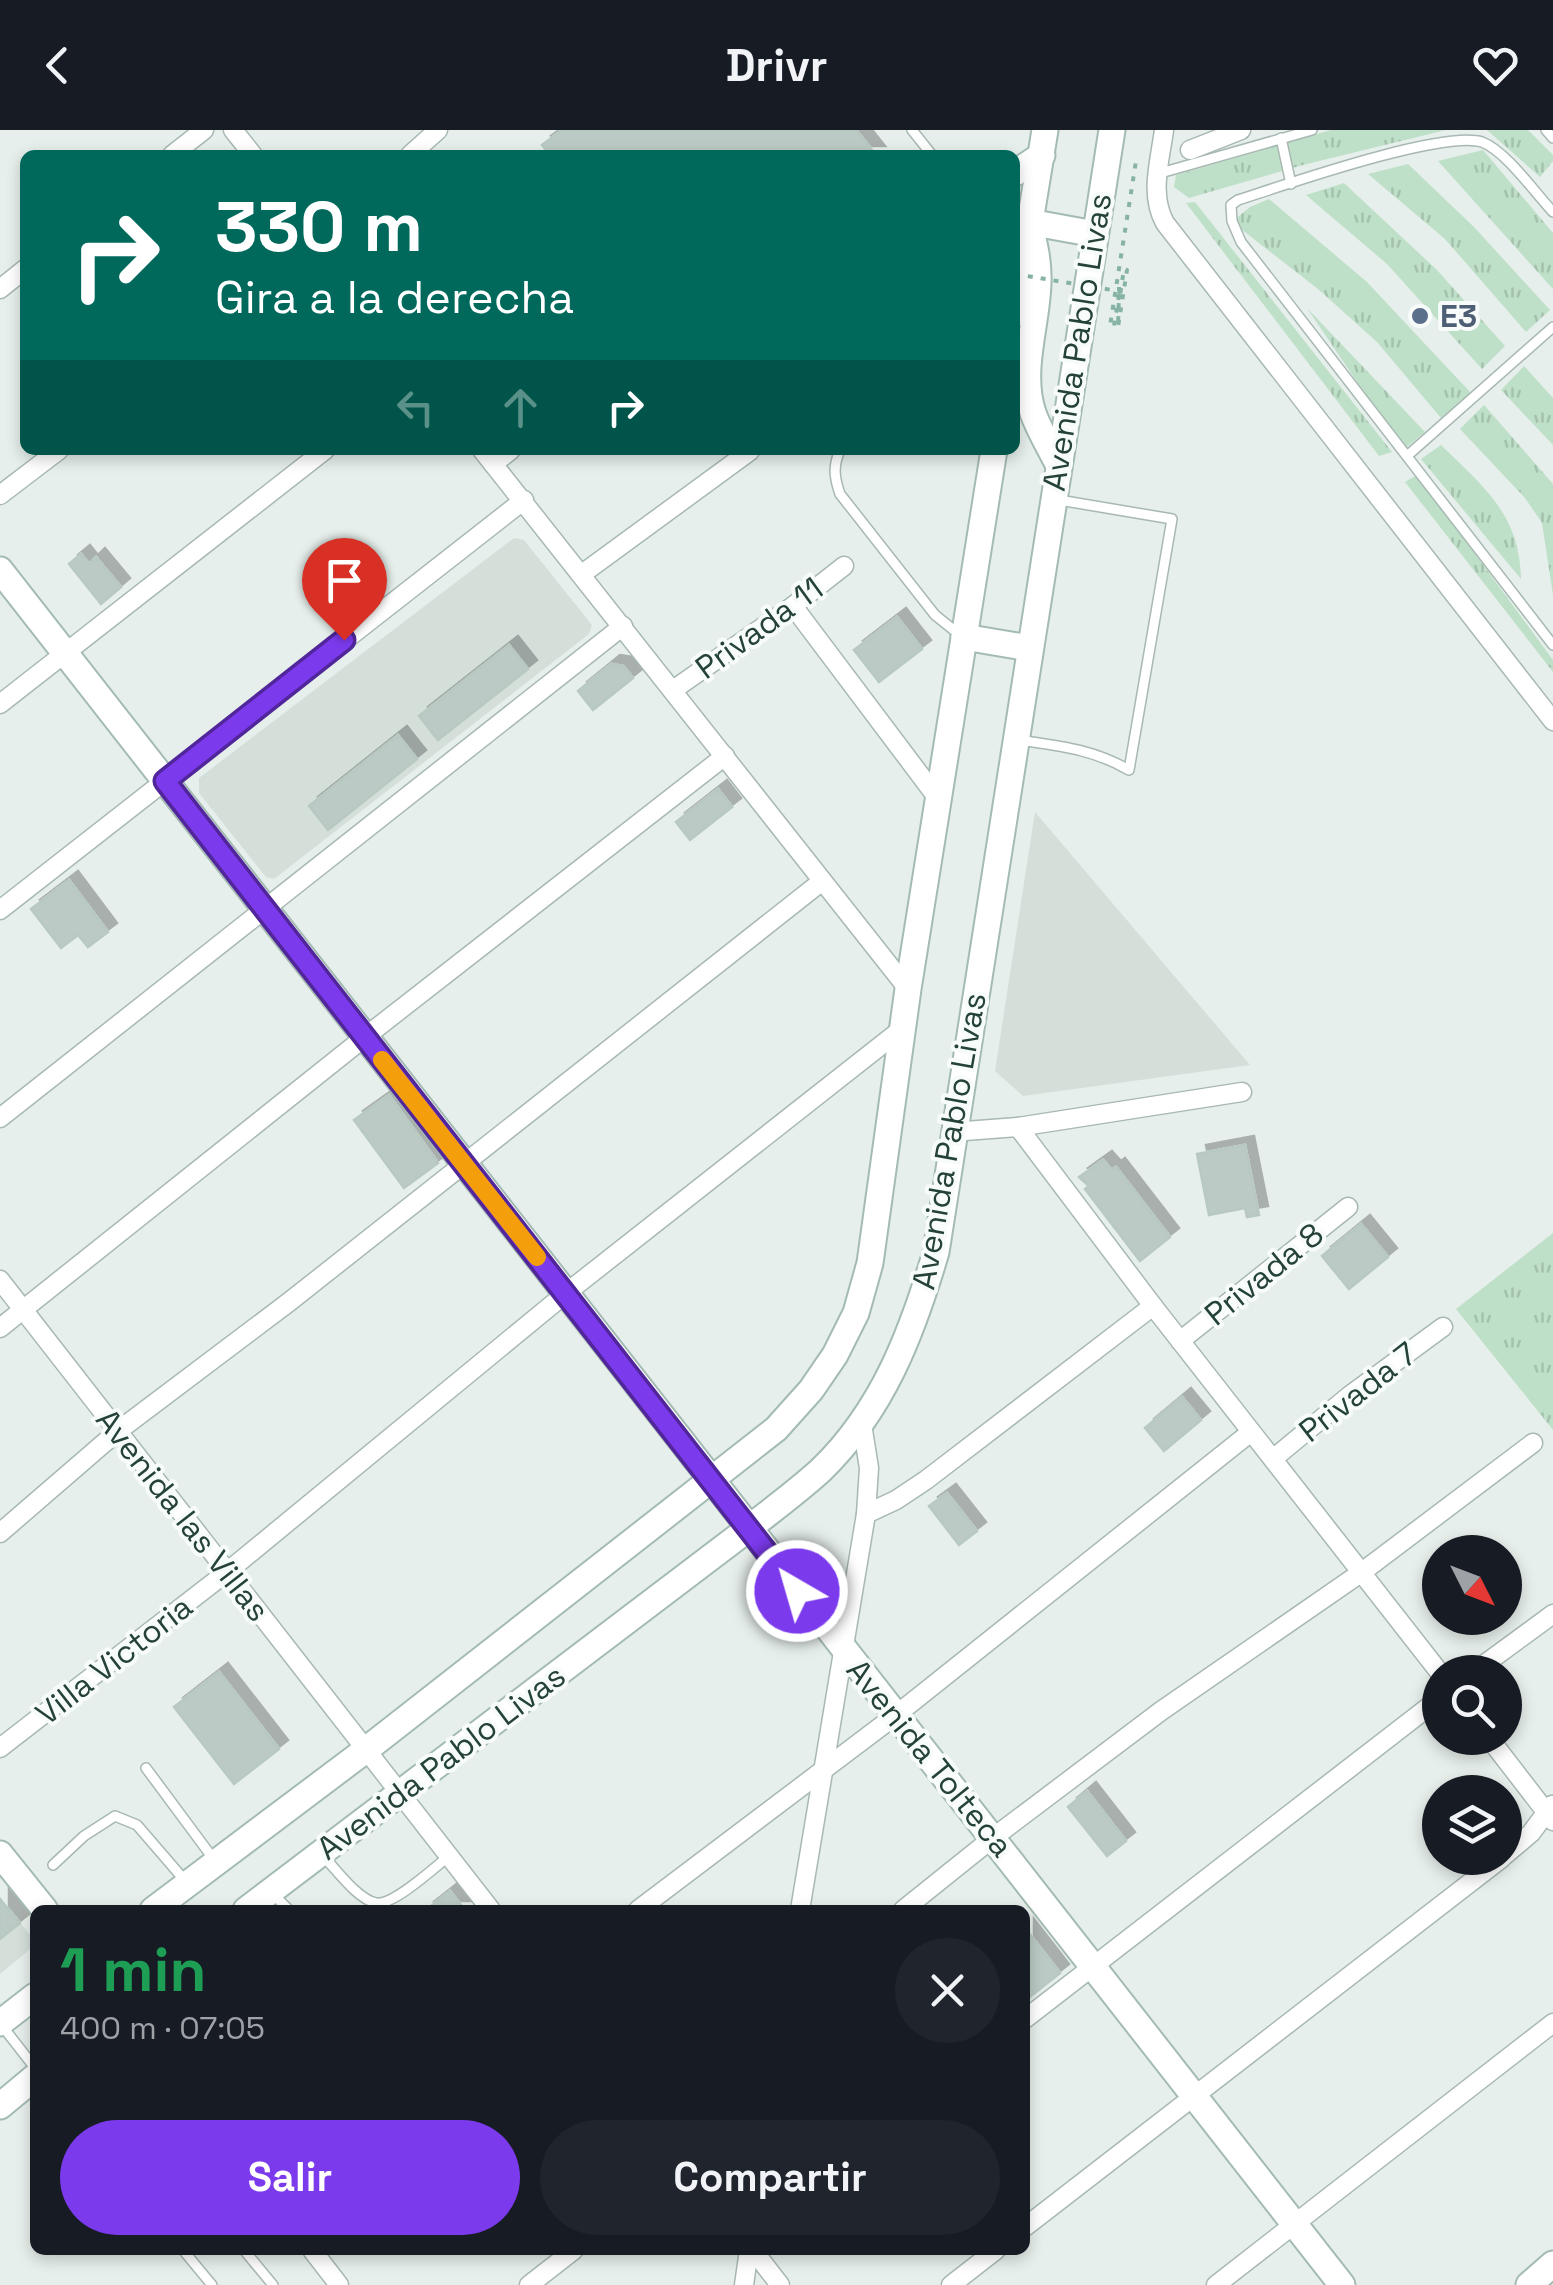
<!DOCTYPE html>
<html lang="es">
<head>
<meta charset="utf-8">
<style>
	:root { --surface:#171b24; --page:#20242c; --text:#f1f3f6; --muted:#9ea1a6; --accent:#7c3aed }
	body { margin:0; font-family:"Space Grotesk",sans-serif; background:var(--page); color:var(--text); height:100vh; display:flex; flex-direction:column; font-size:38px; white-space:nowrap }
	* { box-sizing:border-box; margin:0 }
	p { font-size:32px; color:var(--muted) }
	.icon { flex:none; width:55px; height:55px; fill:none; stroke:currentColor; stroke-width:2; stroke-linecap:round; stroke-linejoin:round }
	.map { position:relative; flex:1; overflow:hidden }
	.drawer { position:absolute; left:30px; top:1775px; width:1000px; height:350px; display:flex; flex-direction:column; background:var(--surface); border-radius:15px; box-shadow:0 5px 15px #0003 }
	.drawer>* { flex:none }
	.top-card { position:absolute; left:20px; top:20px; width:1000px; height:305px; border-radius:15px; box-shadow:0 5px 15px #0003; background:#00695c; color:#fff; overflow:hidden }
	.needle { width:65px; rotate:132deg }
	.tools { position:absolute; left:1422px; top:1405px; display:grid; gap:20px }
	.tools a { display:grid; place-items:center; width:100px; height:100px; border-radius:50%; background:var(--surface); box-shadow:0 5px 15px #0003; font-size:50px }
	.pin { position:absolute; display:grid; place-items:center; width:85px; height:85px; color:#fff; margin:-102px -42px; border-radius:50% 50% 50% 0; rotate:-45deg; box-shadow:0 0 10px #0007 }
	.pin .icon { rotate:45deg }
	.me { position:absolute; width:110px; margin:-55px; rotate:322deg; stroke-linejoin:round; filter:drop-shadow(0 0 8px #0008) }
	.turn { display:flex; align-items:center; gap:35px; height:210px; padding:0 30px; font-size:45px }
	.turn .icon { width:130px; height:130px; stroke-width:2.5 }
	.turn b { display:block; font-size:70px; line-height:85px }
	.lanes { display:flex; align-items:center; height:95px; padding:0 30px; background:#0003; justify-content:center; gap:50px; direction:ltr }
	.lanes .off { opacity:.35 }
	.round { display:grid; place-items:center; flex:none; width:105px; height:105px; border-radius:52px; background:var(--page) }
	.summary { display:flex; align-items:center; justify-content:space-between; height:170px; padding:0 30px }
	h1 { font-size:60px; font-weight:600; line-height:75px; color:#1e9e55 }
	.cta { display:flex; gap:20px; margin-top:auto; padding:20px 30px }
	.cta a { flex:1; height:115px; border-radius:60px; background:var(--accent); color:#fff; font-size:40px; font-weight:600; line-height:115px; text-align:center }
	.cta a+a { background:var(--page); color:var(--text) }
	header { display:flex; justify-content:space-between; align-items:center; height:130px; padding:0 30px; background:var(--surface); font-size:45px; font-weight:600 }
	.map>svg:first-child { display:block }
	.built { fill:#d4dfda }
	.grass { fill:url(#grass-tufts) }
	.building { fill:#bbcac4; stroke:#b8c9c2; stroke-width:2.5; filter:url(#shadow) }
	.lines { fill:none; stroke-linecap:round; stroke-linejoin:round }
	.lane-casing { stroke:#a8b8b2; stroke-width:12 }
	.street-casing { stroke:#a8b8b2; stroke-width:21 }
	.secondary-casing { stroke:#a4bbb3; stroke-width:29 }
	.path { stroke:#86b3a5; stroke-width:4; stroke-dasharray:5 8; stroke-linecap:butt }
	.lane { stroke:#fff; stroke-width:9 }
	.street { stroke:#fff; stroke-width:18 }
	.secondary { stroke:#fff; stroke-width:25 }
	.path-bridge { stroke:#86b3a5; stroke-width:4; stroke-dasharray:5 8; stroke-linecap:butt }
	.route-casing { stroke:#51269a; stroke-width:25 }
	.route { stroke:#7c3aed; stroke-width:18 }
	.slow { stroke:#f59e0b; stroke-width:18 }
	.service-dot { fill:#5c6f8a; stroke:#f7fbf9; stroke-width:4 }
	.labels { text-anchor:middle; stroke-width:8; stroke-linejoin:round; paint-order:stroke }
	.service-label { font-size:32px; font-weight:bold; fill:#4e5e75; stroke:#f7fbf9; text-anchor:start }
	.street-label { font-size:32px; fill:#24423a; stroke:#f7fbf9 }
</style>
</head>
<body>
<header><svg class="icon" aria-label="back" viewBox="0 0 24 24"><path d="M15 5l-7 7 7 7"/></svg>Drivr<svg class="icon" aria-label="heart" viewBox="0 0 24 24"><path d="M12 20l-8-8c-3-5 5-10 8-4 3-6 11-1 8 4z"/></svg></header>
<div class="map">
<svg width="1553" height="2155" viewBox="0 0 1553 2155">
	<defs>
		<pattern id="grass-tufts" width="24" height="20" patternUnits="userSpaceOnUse" patternTransform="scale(2.5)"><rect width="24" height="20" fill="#bfe0c8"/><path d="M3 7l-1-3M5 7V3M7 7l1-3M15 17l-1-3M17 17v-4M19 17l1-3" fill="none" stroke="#a4c1ad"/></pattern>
		<filter id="shadow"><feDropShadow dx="9" dy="-9" stdDeviation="0" flood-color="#0004"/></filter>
	</defs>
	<rect width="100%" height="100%" fill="#e6efeb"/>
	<!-- built -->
	<g class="built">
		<path d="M 514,408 L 524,410 L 592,495 L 589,504 L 274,749 L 266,747 L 199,663 L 199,648 Z"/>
		<path d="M 1035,682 L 1250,935 L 1023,966 L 995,941 Z"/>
		<path d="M 0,1768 L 35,1811 L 35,1815 L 0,1844 Z"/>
	</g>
	<!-- grass -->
	<g class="grass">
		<path d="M 1331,0 L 1446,0 L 1303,35 L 1189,68 L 1174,57 L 1176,45 Z"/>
		<path d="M 1487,0 L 1528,0 L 1553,25 L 1553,31 L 1540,47 Z"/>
		<path d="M 1483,20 L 1553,103 L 1553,159 L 1438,31 Z"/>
		<path d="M 1408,34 L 1474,97 L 1550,180 L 1526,202 L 1445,109 L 1368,44 Z"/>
		<path d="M 1344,53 L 1437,140 L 1505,216 L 1482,239 L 1387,134 L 1306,65 Z"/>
		<path d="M 1269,69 L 1367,152 L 1471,263 L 1441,288 L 1377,212 L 1318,159 L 1232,92 L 1250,77 Z"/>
		<path d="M 1195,72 L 1392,322 L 1379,326 L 1186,73 Z"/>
		<path d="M 1307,178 L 1425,302 L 1403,320 Z"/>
		<path d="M 1524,236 L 1553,268 L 1553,315 L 1501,260 Z"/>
		<path d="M 1484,275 L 1553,354 L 1553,465 L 1542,393 L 1525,368 L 1460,299 Z"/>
		<path d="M 1441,315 C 1484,357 1520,385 1521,449 L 1421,329 Z"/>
		<path d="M 1417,345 L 1553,530 L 1553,542 L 1405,352 Z"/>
		<path d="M 1553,1103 L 1553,1300 L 1456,1179 Z"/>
	</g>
	<!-- building -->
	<g class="building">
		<path d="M 562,0 L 856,0 L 876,25 L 550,25 L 542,15 Z"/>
		<path d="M 81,424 L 89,434 L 96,427 L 121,457 L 101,474 L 69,434 Z"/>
		<path d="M 897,487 L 922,519 L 879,552 L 854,520 Z"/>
		<path d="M 509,515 L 528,539 L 438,610 L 419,586 Z"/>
		<path d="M 611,534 L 623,536 L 633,548 L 593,580 L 578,561 Z"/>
		<path d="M 398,605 L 417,629 L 328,700 L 309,676 Z"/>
		<path d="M 718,659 L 732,677 L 690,710 L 676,692 Z"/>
		<path d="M 69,750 L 108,802 L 88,817 L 78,805 L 61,818 L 31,779 Z"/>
		<path d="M 389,965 L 438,1033 L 404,1058 L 354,990 Z"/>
		<path d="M 1245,1015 L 1259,1085 L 1247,1087 L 1245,1078 L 1209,1085 L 1197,1024 Z"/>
		<path d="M 1103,1030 L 1112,1040 L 1116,1037 L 1170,1107 L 1140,1131 L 1085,1059 L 1089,1056 L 1079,1047 Z"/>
		<path d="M 1361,1094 L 1388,1127 L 1349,1159 L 1322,1126 Z"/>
		<path d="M 1182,1267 L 1201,1290 L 1164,1321 L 1145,1298 Z"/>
		<path d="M 947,1363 L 977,1401 L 959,1415 L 929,1376 Z"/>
		<path d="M 219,1542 L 279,1619 L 234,1654 L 174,1577 Z"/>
		<path d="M 1087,1661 L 1126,1711 L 1107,1726 L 1068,1677 Z"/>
		<path d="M 450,1761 L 465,1780 L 426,1780 Z"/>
		<path d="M 0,1769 L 20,1793 L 0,1809 Z"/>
		<path d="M 1025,1798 L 1060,1843 L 1026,1870 L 1025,1869 Z"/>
	</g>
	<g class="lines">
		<defs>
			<g id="lane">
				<path d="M 912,0 L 932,25"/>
				<path d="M 1546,0 L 1553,8"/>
				<path d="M 1281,8 L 1291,54"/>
				<path d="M 1157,44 L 1312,0"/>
				<path d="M 1553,82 C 1535,63 1506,21 1482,12 C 1442,0 1285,55 1238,70 L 1231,75 L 1232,91 L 1241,112 L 1553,515"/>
				<path d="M 840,320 C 833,336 834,347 840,364 L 935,485 L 960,505"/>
				<path d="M 1407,326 L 1553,197"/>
				<path d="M 1019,610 C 1059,616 1093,619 1129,640 L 1172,389 L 1059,370"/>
				<path d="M 146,1638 L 215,1731"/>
				<path d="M 323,1726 C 336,1739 357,1769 376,1773 C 393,1776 435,1737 449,1726"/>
				<path d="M 53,1735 L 84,1706 L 115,1686 L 137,1695 L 187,1753"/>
				<path d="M 272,1763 L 289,1780"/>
				<path d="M 3,1897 L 35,1938"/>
				<path d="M 183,2120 L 212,2155"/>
				<path d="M 244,2120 L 273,2155"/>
			</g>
			<g id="street">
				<path d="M 233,0 L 253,25"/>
				<path d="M 1164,0 C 1160,31 1149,64 1165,93 L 1553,591"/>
				<path d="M 1190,20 L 1241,0"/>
				<path d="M 172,25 L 204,0"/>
				<path d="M 410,25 L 438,0"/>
				<path d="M 0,159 L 25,139"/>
				<path d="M 482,320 L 908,859"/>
				<path d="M 493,334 L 511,320"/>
				<path d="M 0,365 L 59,320"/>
				<path d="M 582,444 L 750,321"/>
				<path d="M 793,476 L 939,670"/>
				<path d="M 673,560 L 793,476 L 844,436"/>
				<path d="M 0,574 L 325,320"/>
				<path d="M 0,780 L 524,370"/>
				<path d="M 0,988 L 623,496"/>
				<path d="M 1018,997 L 1242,962"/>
				<path d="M 952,1002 L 1018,997 L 1153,1176 L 1440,1543"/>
				<path d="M 0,1150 L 491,1780"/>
				<path d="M 0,1198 L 365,907 L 725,626"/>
				<path d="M 1180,1211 L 1348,1077"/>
				<path d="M 1274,1328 L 1349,1266 L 1443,1197"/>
				<path d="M 866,1384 L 896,1370 L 926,1350 L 1153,1176"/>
				<path d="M 0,1403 L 118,1301 L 289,1172 L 821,752"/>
				<path d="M 1474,1542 L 1553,1484"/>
				<path d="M 1489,1608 L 1553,1691"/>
				<path d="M 0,1618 L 227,1442 L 565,1164 L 903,898"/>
				<path d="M 1505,1725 L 1531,1703 L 1552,1675"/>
				<path d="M 638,1780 L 896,1585 L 1251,1302"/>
				<path d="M 800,1780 L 866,1384 L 869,1338 L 862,1294"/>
				<path d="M 903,1780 L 994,1707 L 1161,1581 L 1362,1442 L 1533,1313"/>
				<path d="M 1025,1889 L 1440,1568"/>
				<path d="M 1025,2097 L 1502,1728"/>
				<path d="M 312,2120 L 339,2155"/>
				<path d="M 753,2120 L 780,2155"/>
				<path d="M 529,2155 L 574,2120"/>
				<path d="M 744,2155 L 749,2120"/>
				<path d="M 951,2155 L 996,2120"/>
				<path d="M 1216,2155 L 1553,1893"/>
			</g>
			<g id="secondary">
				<path d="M 1015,43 L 1042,25"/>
				<path d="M 1015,184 L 1045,0"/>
				<path d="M 1057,332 C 1049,316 1039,300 1033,283 C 1019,241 1037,195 1038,153 C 1039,132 1034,112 1029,92 L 1095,104"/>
				<path d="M 0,440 L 1342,2155"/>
				<path d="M 964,507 L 1029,518"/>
				<path d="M 0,1724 L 45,1780"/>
				<path d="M 153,1780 L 367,1619 L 776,1299 L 811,1260 L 835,1225 L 856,1183 L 870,1133 L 908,859 L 994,320"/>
				<path d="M 246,1780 L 748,1399 C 772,1380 798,1361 821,1340 C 883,1280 912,1203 936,1122 L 1112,0"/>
				<path d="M 0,1893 L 35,1866"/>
				<path d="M 0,1976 L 35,1947"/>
				<path d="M 1529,2155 L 1553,2134"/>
			</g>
		</defs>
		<!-- lane casing -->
		<use href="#lane" class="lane-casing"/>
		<!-- street casing -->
		<use href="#street" class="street-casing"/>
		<!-- secondary casing -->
		<use href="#secondary" class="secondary-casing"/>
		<!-- path -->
		<path class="path" d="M 1117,159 L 1121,159 L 1124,139 L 1127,140 L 1118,197 L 1119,165 L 1114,196 L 1110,196 L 1136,31 L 1140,31"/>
		<!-- lane -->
		<use href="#lane" class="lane"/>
		<!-- street -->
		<use href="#street" class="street"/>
		<!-- secondary -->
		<use href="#secondary" class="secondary"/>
		<!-- path-bridge -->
		<path class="path-bridge" d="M 1015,144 L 1124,162"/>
	</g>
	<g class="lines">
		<defs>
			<path id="route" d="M 344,510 L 165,651 L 797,1461"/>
		</defs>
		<!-- route casing -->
		<use href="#route" class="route-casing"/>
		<!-- route -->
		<use href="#route" class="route"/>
		<!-- slow -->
		<path class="slow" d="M 382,930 L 537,1127"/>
	</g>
	<!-- markers -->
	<circle class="service-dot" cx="1420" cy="186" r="10"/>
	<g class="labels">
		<!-- service labels -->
		<g class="service-label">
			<text x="1440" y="197">E3</text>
		</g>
		<!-- street labels -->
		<g class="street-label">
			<text transform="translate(1077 212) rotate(-81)" y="11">Avenida Pablo Livas</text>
			<text transform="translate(759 498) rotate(-36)" y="11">Privada 11</text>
			<text transform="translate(949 1011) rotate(-80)" y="11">Avenida Pablo Livas</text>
			<text transform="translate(1264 1144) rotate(-39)" y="11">Privada 8</text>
			<text transform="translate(1358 1262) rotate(-38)" y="11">Privada 7</text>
			<text transform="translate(183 1385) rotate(52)" y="11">Avenida las Villas</text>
			<text transform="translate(114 1530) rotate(-38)" y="11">Villa Victoria</text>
			<text transform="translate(930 1628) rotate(51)" y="11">Avenida Tolteca</text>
			<text transform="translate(441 1632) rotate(-37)" y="11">Avenida Pablo Livas</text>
		</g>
	</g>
</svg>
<div class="tools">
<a><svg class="needle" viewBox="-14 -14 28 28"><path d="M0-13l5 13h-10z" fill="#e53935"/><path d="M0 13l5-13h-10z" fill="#9ea1a6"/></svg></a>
<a><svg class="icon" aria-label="search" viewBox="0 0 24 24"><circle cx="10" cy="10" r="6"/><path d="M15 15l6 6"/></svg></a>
<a><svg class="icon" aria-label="layers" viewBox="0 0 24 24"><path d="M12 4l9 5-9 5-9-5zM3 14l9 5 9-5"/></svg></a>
</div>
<div class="pin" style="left:344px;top:510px;background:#d93025"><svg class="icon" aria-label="arrive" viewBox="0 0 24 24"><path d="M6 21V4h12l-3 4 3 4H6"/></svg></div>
<svg class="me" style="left:797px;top:1461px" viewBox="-20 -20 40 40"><circle r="17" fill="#7c3aed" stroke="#fff" stroke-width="3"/><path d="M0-11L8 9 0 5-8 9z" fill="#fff"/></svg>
<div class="top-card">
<div class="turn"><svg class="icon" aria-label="right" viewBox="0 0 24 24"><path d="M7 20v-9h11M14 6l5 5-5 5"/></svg><div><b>330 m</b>Gira a la derecha</div></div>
<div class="lanes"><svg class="icon off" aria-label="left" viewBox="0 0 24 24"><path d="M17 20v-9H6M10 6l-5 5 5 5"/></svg><svg class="icon off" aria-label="ahead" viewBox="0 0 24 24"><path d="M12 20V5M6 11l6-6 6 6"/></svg><svg class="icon" aria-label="right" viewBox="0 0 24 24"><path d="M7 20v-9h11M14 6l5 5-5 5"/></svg></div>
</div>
<section class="drawer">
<div class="summary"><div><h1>1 min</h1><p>400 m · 07:05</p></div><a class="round"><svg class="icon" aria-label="close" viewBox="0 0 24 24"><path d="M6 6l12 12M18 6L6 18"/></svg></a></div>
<div class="cta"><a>Salir</a><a>Compartir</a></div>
</section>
</div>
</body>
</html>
